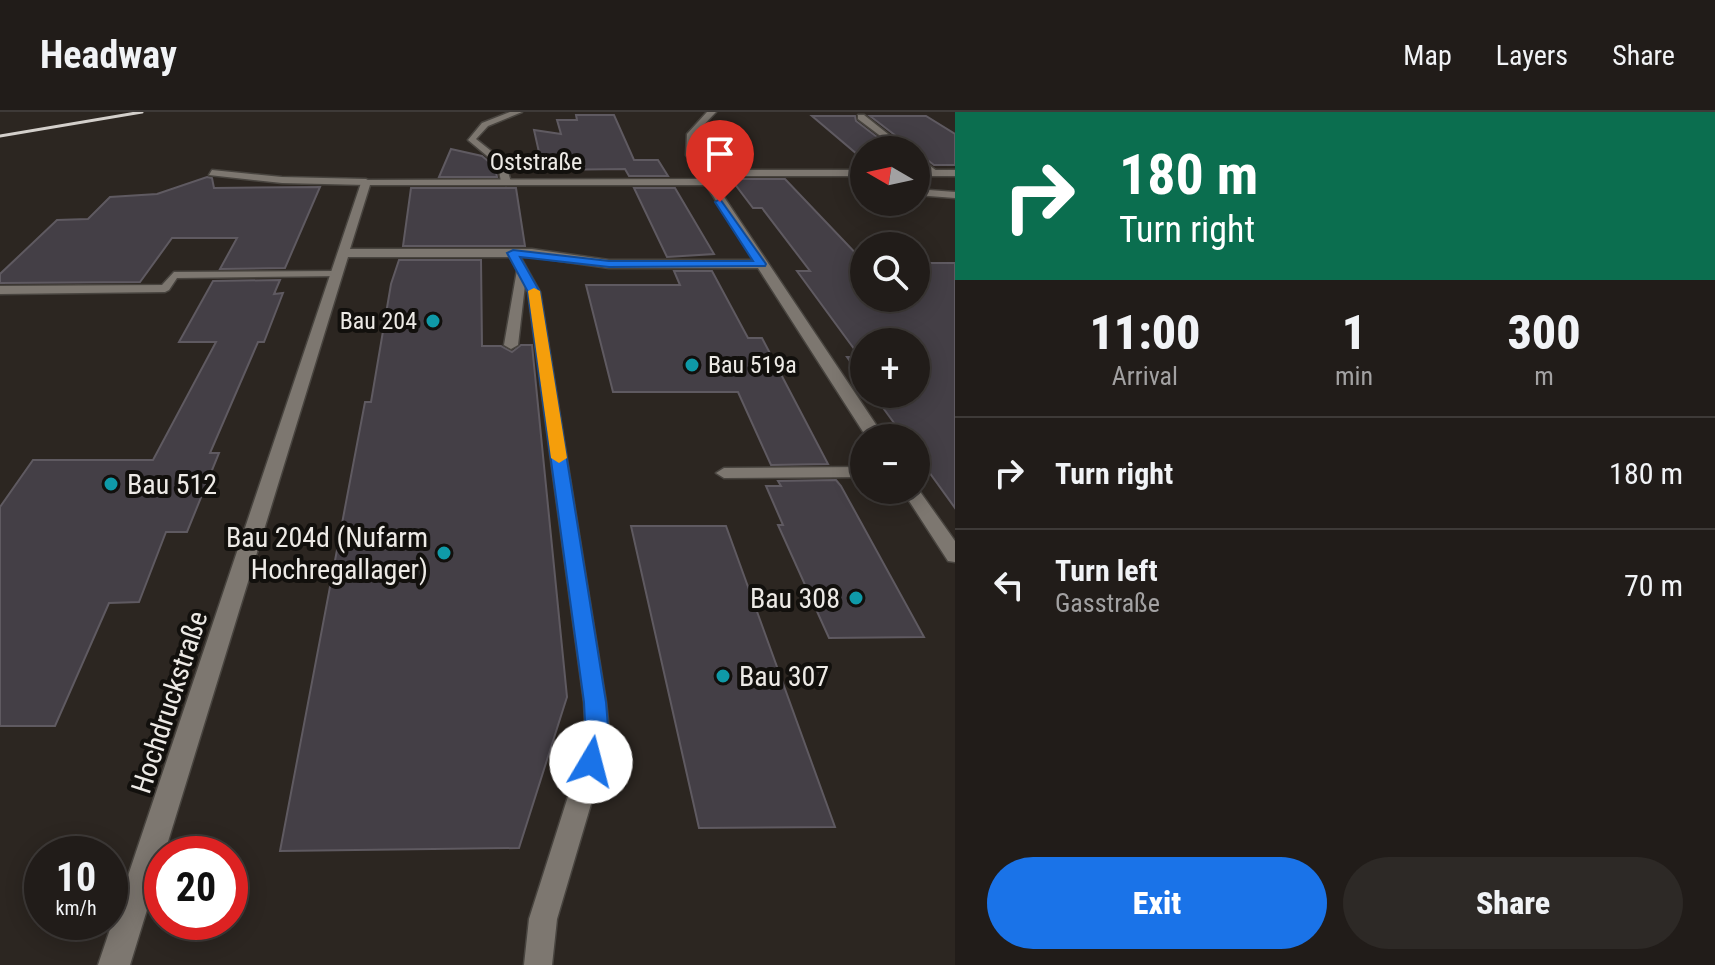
<!DOCTYPE html>
<html lang="en">
<head>
<meta charset="utf-8">
<style>
	:root { --surface:#211c19; --page:#2d2926; --text:#f1f3f6; --muted:#a2a1a2; --line:#3e3a38; --accent:#1a73e8 }
	body { margin:0; font-family:"Roboto Condensed",sans-serif; background:var(--page); color:var(--text); height:100vh; display:flex; flex-direction:column; font-size:30px; white-space:nowrap }
	* { box-sizing:border-box; margin:0 }
	p { font-size:26px; color:var(--muted) }
	.icon { flex:none; width:44px; height:44px; fill:none; stroke:currentColor; stroke-width:2; stroke-linecap:round; stroke-linejoin:round }
	.map { position:relative; flex:1; overflow:hidden }
	.panel { display:flex; flex-direction:column; background:var(--surface); width:760px }
	.panel>* { flex:none }
	.banner { background:#0b6e4f; color:#fff; overflow:hidden }
	.needle { width:52px; rotate:279deg }
	.buttons { position:absolute; left:850px; top:24px; display:grid; gap:16px }
	.buttons a { display:grid; place-items:center; width:80px; height:80px; border-radius:50%; background:var(--surface); box-shadow:0 4px 20px #0003,0 0 0 2px var(--line); font-size:40px }
	.speed { position:absolute; left:24px; top:724px; display:flex; gap:16px; font-size:40px; font-weight:700; text-align:center }
	.speed>* { display:grid; place-content:center; width:104px; height:104px; border-radius:50%; background:var(--surface); box-shadow:0 4px 20px #0003,0 0 0 2px var(--line); line-height:1 }
	.speed small { font-size:20px; font-weight:400 }
	.speed .limit { border:12px solid #d22; background:#fff; color:#111 }
	.pin { position:absolute; display:grid; place-items:center; width:68px; height:68px; color:#fff; margin:-82px -34px; border-radius:50% 50% 50% 0; rotate:-45deg; box-shadow:0 0 8px #0007 }
	.pin .icon { rotate:45deg }
	.me { position:absolute; width:88px; margin:-44px; rotate:8deg; stroke-linejoin:round; filter:drop-shadow(0 0 6px #0008) }
	.turn { display:flex; align-items:center; gap:28px; height:168px; padding:0 32px; font-size:36px }
	.turn .icon { width:104px; height:104px; stroke-width:2.5 }
	.turn b { display:block; font-size:56px; line-height:68px }
	.eta { display:flex; justify-content:space-evenly; align-items:center; height:136px; text-align:center }
	.eta b { font-size:48px; font-weight:800; line-height:56px }
	.cta { display:flex; gap:16px; margin-top:auto; padding:16px 32px }
	.cta a { flex:1; height:92px; border-radius:48px; background:var(--accent); color:#fff; font-size:32px; font-weight:800; line-height:92px; text-align:center }
	.cta a+a { background:var(--page); color:var(--text) }
	ul { padding:0; list-style:none }
	li { display:flex; align-items:center; gap:24px; height:112px; padding:0 32px; border-top:2px solid var(--line) }
	li div { flex:1 }
	li b { display:block; font-size:30px }
	li em { font-style:normal }
	header { display:flex; align-items:center; gap:48px; box-sizing:border-box; height:112px; padding:0 40px; background:var(--surface); border-bottom:2px solid var(--line) }
	header strong { font-size:38px }
	nav { display:flex; gap:44px; margin-inline-start:auto; font-size:28px }
	main { display:flex; flex:1; min-height:0 }
	.map>svg:first-child { display:block }
	.building { fill:#443f46; stroke:#5f5a61; stroke-width:2 }
	.lines { fill:none; stroke-linecap:round; stroke-linejoin:round }
	.service-casing { stroke:#48443f; stroke-width:3 }
	.minor-casing { stroke:#48443f; stroke-width:3 }
	.service { fill:#7d7770; fill-rule:evenodd }
	.minor { fill:#7d7770; fill-rule:evenodd }
	.rail { stroke:#d3cfcb; stroke-width:3 }
	.route { fill:#1a73e8; stroke:#114b97; stroke-width:2 }
	.slow { fill:#f59e0b }
	.culture-dot { fill:#0f9aa8; stroke:#12100d; stroke-width:3 }
	.labels { text-anchor:middle; stroke-width:8; stroke-linejoin:round; paint-order:stroke }
	.far-street-label { font-size:24px; fill:#edeae6; stroke:#12100d }
	.far-poi-label { font-size:24px; fill:#edeae6; stroke:#12100d; text-anchor:end }
	.poi-label { font-size:28px; fill:#edeae6; stroke:#12100d; text-anchor:start }
	.street-label { font-size:28px; fill:#edeae6; stroke:#12100d }
</style>
</head>
<body>
<header>
<strong>Headway</strong>
<nav><a>Map</a><a>Layers</a><a>Share</a></nav>
</header>
<main>
<div class="map">
<svg width="955" height="853" viewBox="0 0 955 853">
	<rect width="100%" height="100%" fill="#2c2621"/>
	<!-- building -->
	<g class="building">
		<path d="M 576,3 L 614,3 L 634,48 L 658,48 L 668,64 L 629,64 L 625,57 L 543,58 L 534,18 L 561,22 L 557,8 L 577,8 Z"/>
		<path d="M 812,4 L 855,4 L 856,9 L 894,38 L 864,38 L 864,48 Z"/>
		<path d="M 870,4 L 926,4 L 955,22 L 955,53 L 934,53 Z"/>
		<path d="M 451,37 L 482,44 L 495,55 L 497,65 L 439,65 Z"/>
		<path d="M 207,65 L 212,66 L 214,76 L 320,75 L 285,156 L 220,157 L 237,126 L 172,126 L 140,170 L 0,171 L 0,162 L 57,108 L 88,107 L 110,85 L 157,82 Z"/>
		<path d="M 731,67 L 785,67 L 864,150 L 864,186 L 916,186 L 916,151 L 955,151 L 955,396 L 916,342 L 916,326 L 905,326 L 873,282 L 916,282 L 916,230 L 864,230 L 864,269 L 847,245 L 860,245 L 797,159 L 810,159 L 762,96 L 753,96 Z"/>
		<path d="M 411,76 L 516,76 L 525,134 L 403,134 Z"/>
		<path d="M 634,76 L 675,76 L 714,142 L 667,145 Z"/>
		<path d="M 399,148 L 481,148 L 482,234 L 501,234 L 512,240 L 521,233 L 532,233 L 567,585 L 519,736 L 280,739 L 365,290 L 371,290 L 391,172 Z"/>
		<path d="M 674,159 L 712,159 L 748,226 L 762,226 L 828,352 L 771,353 L 738,280 L 613,280 L 586,173 L 680,173 Z"/>
		<path d="M 280,168 L 274,182 L 283,181 L 264,230 L 258,230 L 210,341 L 219,341 L 187,420 L 166,420 L 139,490 L 109,491 L 55,614 L 0,614 L 0,395 L 33,348 L 153,348 L 216,230 L 179,230 L 213,169 Z"/>
		<path d="M 836,368 L 841,374 L 924,525 L 829,526 L 778,413 L 783,413 L 766,374 L 781,374 L 778,369 Z"/>
		<path d="M 631,414 L 726,414 L 835,715 L 699,716 Z"/>
	</g>
	<g class="lines">
		<defs>
			<g id="service">
				<path d="M 510,0 L 522,0 L 488,14 L 476,27 L 505,50 L 511,70 L 506,73 L 501,70 L 498,53 L 468,28 L 482,11 Z"/>
				<path d="M 858,3 L 864,3 L 908,38 L 899,38 L 858,7 Z"/>
				<path d="M 916,44 L 937,59 L 937,63 L 931,63 L 916,51 Z"/>
				<path d="M 212,58 L 282,65 L 366,67 L 371,70 L 366,73 L 282,71 L 209,63 Z"/>
				<path d="M 916,77 L 955,80 L 955,86 L 916,83 Z"/>
				<path d="M 513,138 L 517,139 L 540,180 L 606,590 L 610,628 L 557,807 L 552,853 L 524,853 L 529,807 L 586,628 L 584,590 L 528,180 L 525,173 L 518,233 L 511,237 L 504,233 L 517,158 L 508,141 Z"/>
				<path d="M 336,159 L 340,160 L 340,164 L 177,166 L 169,178 L 165,180 L 0,182 L 0,174 L 162,173 L 174,160 Z"/>
				<path d="M 864,355 L 864,365 L 724,366 L 716,361 L 724,356 Z"/>
			</g>
			<g id="minor">
				<path d="M 707,0 L 716,0 L 695,22 L 696,43 L 706,58 L 864,58 L 864,64 L 710,64 L 885,326 L 867,326 L 758,156 L 609,156 L 532,145 L 348,145 L 130,853 L 98,853 L 362,68 L 702,67 L 686,43 L 687,22 ZM 370,73 L 706,73 L 754,148 L 609,148 L 532,137 L 350,137 Z"/>
				<rect x="916" y="58" width="39" height="6"/>
				<path d="M 916,374 L 955,429 L 955,450 L 948,449 L 902,378 L 916,378 Z"/>
			</g>
		</defs>
		<!-- service casing -->
		<use href="#service" class="service-casing"/>
		<!-- minor casing -->
		<use href="#minor" class="minor-casing"/>
		<!-- service -->
		<use href="#service" class="service"/>
		<!-- minor -->
		<use href="#minor" class="minor"/>
		<!-- rail -->
		<path class="rail" d="M 0,24 L 142,0"/>
	</g>
	<!-- route -->
	<path class="route" d="M 720,87 L 766,152 L 765,154 L 609,155 L 520,145 L 540,180 L 606,590 L 609,628 L 600,657 L 591,660 L 583,657 L 579,650 L 586,628 L 584,590 L 528,180 L 507,141 L 513,138 L 609,149 L 753,149 L 715,90 Z"/>
	<!-- slow -->
	<path class="slow" d="M 534,176 L 540,179 L 567,346 L 559,351 L 551,346 L 528,179 Z"/>
	<!-- markers -->
	<g class="culture-dot">
		<circle cx="433" cy="209" r="8"/>
		<circle cx="692" cy="253" r="8"/>
		<circle cx="111" cy="372" r="8"/>
		<circle cx="444" cy="441" r="8"/>
		<circle cx="856" cy="486" r="8"/>
		<circle cx="723" cy="564" r="8"/>
	</g>
	<g class="labels">
		<!-- far-street labels -->
		<g class="far-street-label">
			<text x="536" y="58">Oststraße</text>
		</g>
		<!-- far-poi labels -->
		<g class="far-poi-label">
			<text x="417" y="217">Bau 204</text>
			<text x="708" y="261" text-anchor="start">Bau 519a</text>
		</g>
		<!-- poi labels -->
		<g class="poi-label">
			<text x="127" y="382">Bau 512</text>
			<text x="428" y="435" text-anchor="end">Bau 204d (Nufarm<tspan x="428" dy="32">Hochregallager)</tspan></text>
			<text x="840" y="496" text-anchor="end">Bau 308</text>
			<text x="739" y="574">Bau 307</text>
		</g>
		<!-- street labels -->
		<g class="street-label">
			<text transform="translate(169 590) rotate(-72)" y="10">Hochdruckstraße</text>
		</g>
	</g>
</svg>
<div class="buttons">
<a><svg class="needle" viewBox="-14 -14 28 28"><path d="M0-13l5 13h-10z" fill="#e53935"/><path d="M0 13l5-13h-10z" fill="#a2a1a2"/></svg></a>
<a><svg class="icon" aria-label="search" viewBox="0 0 24 24"><circle cx="10" cy="10" r="6"/><path d="M15 15l6 6"/></svg></a>
<a>+</a>
<a>−</a>
</div>
<div class="speed"><div>10<small>km/h</small></div><div class="limit">20</div></div>
<div class="pin" style="left:720px;top:90px;background:#d93025"><svg class="icon" aria-label="arrive" viewBox="0 0 24 24"><path d="M6 21V4h12l-3 4 3 4H6"/></svg></div>
<svg class="me" style="left:591px;top:650px" viewBox="-20 -20 40 40"><circle r="19" fill="#fff"/><path d="M0-13L10 11 0 6-10 11z" fill="#1a73e8"/></svg>
</div>
<section class="panel">
<div class="banner">
<div class="turn"><svg class="icon" aria-label="right" viewBox="0 0 24 24"><path d="M7 20v-9h11M14 6l5 5-5 5"/></svg><div><b>180 m</b>Turn right</div></div>
</div>
<div class="eta">
<div><b>11:00</b><p>Arrival</p></div>
<div><b>1</b><p>min</p></div>
<div><b>300</b><p>m</p></div>
</div>
<ul>
<li><svg class="icon" aria-label="right" viewBox="0 0 24 24"><path d="M7 20v-9h11M14 6l5 5-5 5"/></svg><div><b>Turn right</b></div><em>180 m</em></li>
<li><svg class="icon" aria-label="left" viewBox="0 0 24 24"><path d="M17 20v-9H6M10 6l-5 5 5 5"/></svg><div><b>Turn left</b><p>Gasstraße</p></div><em>70 m</em></li>
</ul>
<div class="cta"><a>Exit</a><a>Share</a></div>
</section>
</main>
</body>
</html>
